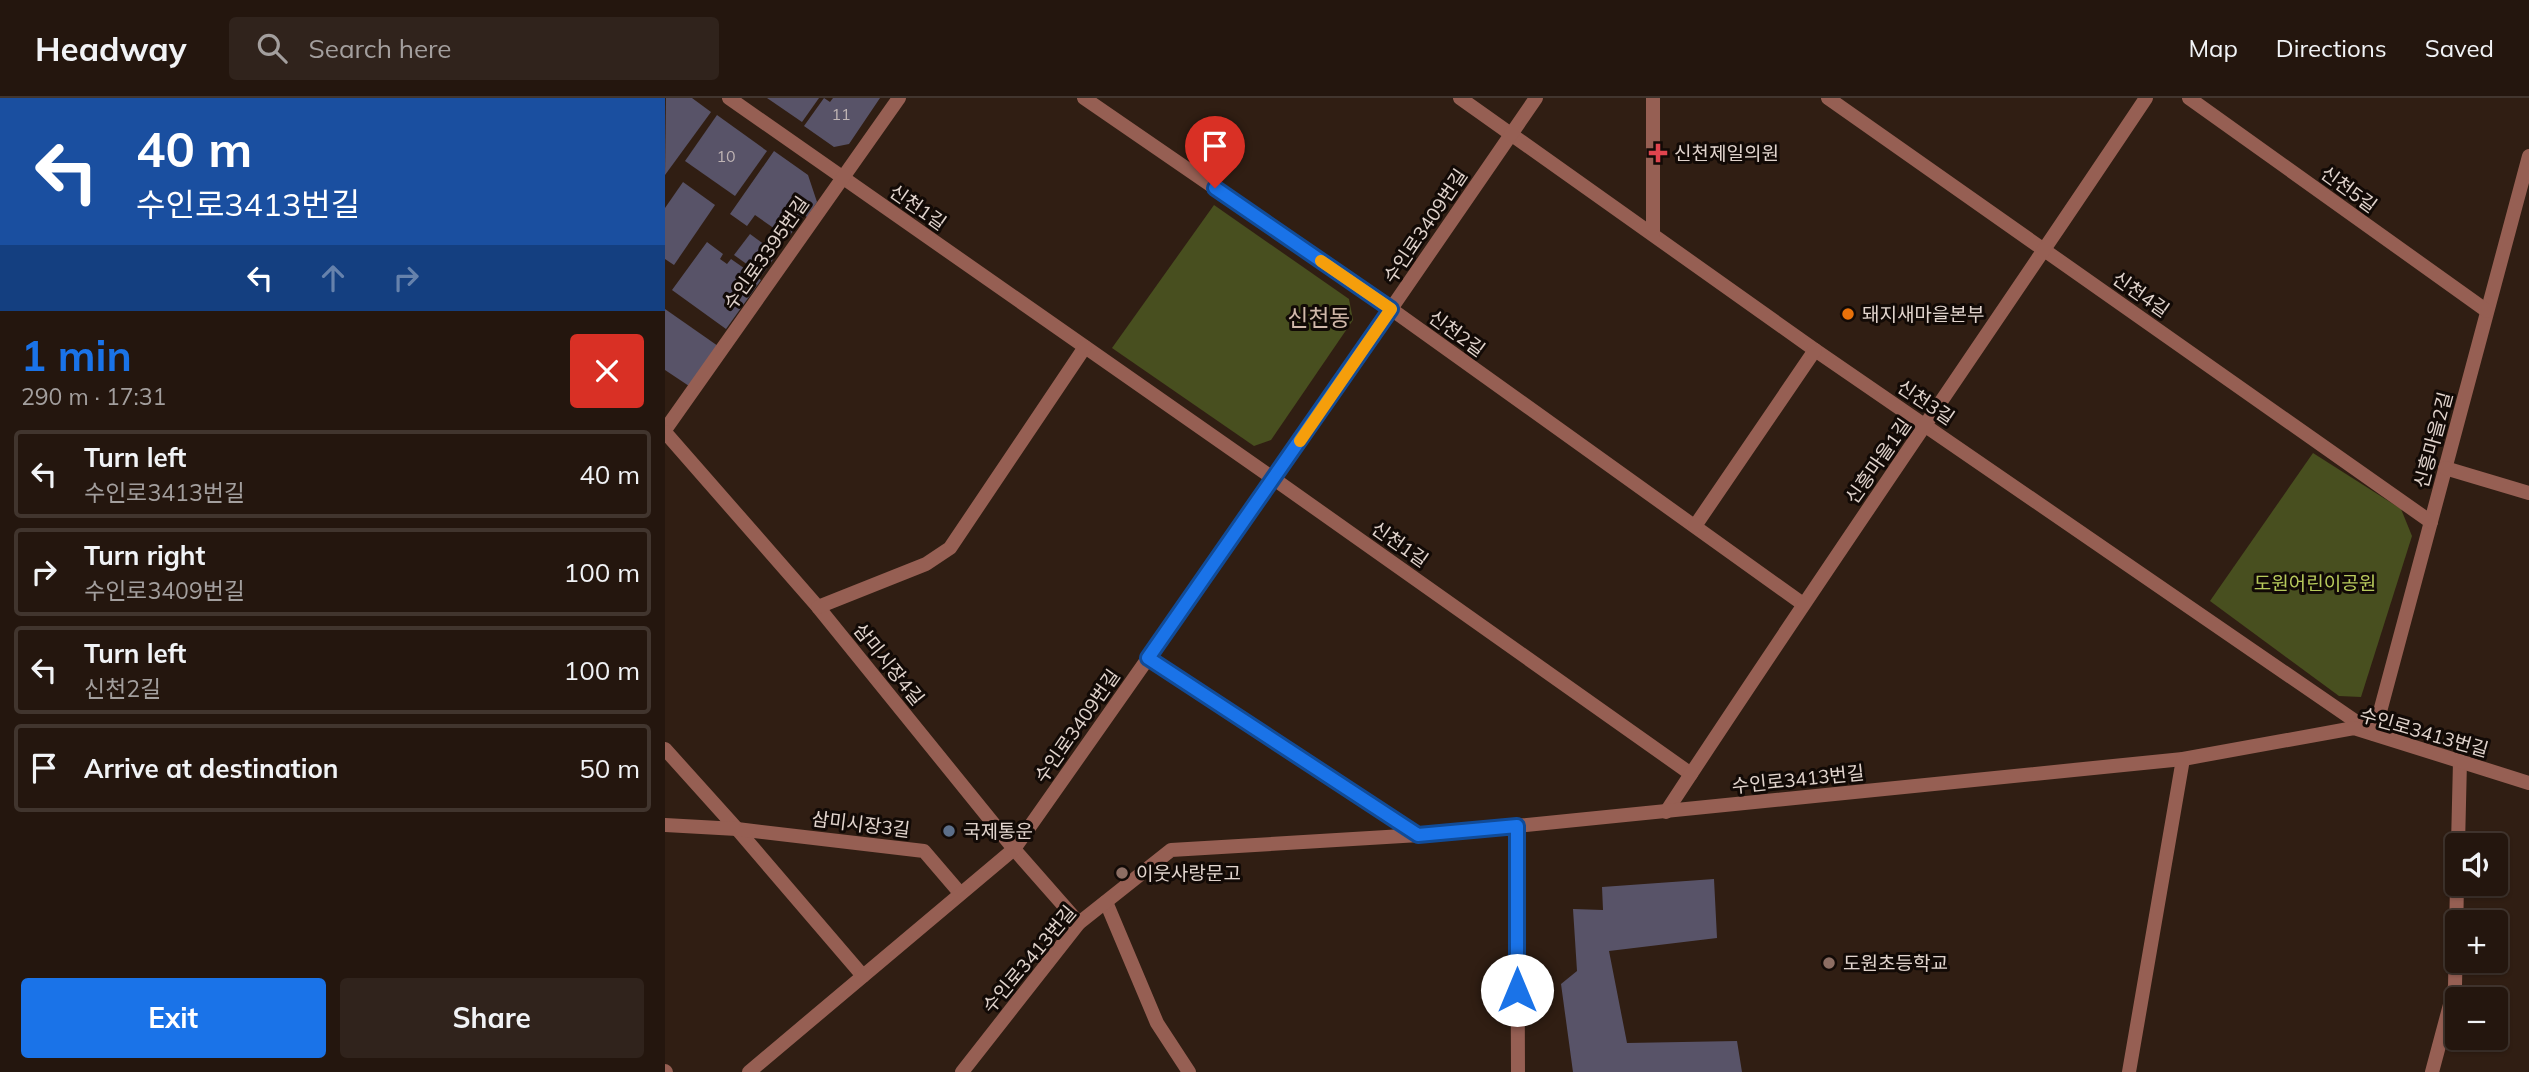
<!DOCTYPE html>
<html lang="en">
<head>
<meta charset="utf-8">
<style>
	:root { --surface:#24160e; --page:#30231c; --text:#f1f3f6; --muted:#a39f9e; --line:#41352e; --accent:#1a73e8 }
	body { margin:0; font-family:Mulish,"Noto Sans KR",sans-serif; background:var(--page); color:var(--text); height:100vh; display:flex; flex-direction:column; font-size:26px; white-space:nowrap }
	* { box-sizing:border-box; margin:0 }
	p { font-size:23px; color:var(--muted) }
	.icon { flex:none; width:38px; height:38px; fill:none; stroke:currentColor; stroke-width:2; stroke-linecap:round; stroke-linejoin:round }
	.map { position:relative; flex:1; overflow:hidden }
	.panel { display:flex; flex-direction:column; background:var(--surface); width:665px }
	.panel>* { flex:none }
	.top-card { background:#1a4fa0; color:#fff; overflow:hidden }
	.fabs { position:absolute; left:1780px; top:735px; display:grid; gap:14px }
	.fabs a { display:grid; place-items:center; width:63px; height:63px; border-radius:7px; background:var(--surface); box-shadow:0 2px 5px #0004,0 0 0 2px var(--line); font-size:35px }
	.pin { position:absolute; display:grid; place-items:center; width:60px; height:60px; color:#fff; margin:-72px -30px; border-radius:50% 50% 50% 0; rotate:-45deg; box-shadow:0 0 7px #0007 }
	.pin .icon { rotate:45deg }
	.me { position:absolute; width:77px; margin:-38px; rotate:0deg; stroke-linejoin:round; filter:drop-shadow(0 0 5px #0008) }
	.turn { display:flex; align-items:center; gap:24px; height:147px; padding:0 21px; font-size:32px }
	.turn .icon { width:91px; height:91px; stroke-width:2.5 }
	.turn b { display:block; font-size:49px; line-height:60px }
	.lanes { display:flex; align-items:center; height:66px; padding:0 21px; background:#0003; justify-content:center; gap:35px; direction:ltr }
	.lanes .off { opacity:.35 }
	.round { display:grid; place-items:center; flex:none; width:74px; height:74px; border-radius:7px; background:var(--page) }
	.summary { display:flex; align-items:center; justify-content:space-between; height:119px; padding:0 21px }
	h1 { font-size:42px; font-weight:700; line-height:52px; color:var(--accent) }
	.button { display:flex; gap:14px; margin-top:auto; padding:14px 21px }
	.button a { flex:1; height:80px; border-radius:7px; background:var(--accent); color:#fff; font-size:28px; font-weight:700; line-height:80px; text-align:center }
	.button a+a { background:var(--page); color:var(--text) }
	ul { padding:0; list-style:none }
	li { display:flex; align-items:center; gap:21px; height:88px; margin:0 14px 10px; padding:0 7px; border:4px solid var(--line); border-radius:7px }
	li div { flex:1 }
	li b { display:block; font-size:26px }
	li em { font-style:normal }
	header { display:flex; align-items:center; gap:42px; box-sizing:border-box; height:98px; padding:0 35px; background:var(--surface); border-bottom:2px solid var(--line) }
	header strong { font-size:33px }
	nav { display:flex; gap:38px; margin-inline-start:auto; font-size:24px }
	.search { width:490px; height:63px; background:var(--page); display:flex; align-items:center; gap:18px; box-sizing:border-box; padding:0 24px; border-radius:7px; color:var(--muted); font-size:26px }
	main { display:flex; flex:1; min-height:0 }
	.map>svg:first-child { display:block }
	.green { fill:#484f1f }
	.building { fill:#585368 }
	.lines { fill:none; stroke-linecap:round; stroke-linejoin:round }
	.street { stroke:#965f53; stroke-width:14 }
	.route-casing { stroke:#114b97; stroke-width:18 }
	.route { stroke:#1a73e8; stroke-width:12 }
	.slow { stroke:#f59e0b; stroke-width:12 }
	.health-dot { fill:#e0444e; stroke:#120a06; stroke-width:2.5 }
	.food-dot { fill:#e8710a; stroke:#120a06; stroke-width:2.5 }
	.service-dot { fill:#5c6f8a; stroke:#120a06; stroke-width:2.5 }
	.education-dot { fill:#8d6e63; stroke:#120a06; stroke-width:2.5 }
	.labels { text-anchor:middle; stroke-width:6; stroke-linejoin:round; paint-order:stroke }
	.number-label { font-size:16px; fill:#bfb4b4 }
	.poi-label { font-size:19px; fill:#e1d4cd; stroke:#120a06; text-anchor:start }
	.street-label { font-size:19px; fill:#e1d4cd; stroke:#120a06 }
	.park-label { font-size:19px; fill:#b8ca5c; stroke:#120a06 }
	.quarter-label { font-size:23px; fill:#d1b8aa; stroke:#120a06 }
</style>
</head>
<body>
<header>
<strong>Headway</strong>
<div class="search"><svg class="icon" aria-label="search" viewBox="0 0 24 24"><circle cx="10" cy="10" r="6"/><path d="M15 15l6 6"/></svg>Search here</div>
<nav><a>Map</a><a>Directions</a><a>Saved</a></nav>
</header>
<main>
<section class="panel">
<div class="top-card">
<div class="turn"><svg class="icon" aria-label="left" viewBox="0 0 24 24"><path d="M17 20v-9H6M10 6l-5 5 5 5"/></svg><div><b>40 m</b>수인로3413번길</div></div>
<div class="lanes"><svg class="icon" aria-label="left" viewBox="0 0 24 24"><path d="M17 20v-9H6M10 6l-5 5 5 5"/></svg><svg class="icon off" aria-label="ahead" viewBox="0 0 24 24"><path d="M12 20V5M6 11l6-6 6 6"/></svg><svg class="icon off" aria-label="right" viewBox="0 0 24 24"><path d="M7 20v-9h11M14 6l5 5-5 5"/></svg></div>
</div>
<div class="summary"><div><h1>1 min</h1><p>290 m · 17:31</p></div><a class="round" style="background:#d93025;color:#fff"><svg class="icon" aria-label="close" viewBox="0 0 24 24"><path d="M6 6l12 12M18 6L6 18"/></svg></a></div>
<ul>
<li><svg class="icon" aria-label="left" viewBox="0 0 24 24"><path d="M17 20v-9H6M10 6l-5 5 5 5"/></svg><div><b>Turn left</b><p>수인로3413번길</p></div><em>40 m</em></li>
<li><svg class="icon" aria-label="right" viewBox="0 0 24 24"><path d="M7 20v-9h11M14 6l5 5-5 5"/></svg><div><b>Turn right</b><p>수인로3409번길</p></div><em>100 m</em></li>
<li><svg class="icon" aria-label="left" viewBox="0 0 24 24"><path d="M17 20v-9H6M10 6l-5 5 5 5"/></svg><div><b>Turn left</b><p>신천2길</p></div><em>100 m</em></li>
<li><svg class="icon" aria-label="arrive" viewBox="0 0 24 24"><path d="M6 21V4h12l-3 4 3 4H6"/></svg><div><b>Arrive at destination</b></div><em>50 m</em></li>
</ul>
<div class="button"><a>Exit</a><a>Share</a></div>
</section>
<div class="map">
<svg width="1864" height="974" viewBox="0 0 1864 974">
	<rect width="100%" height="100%" fill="#301e13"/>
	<!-- green -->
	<g class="green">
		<path d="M 549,107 L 684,201 L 688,222 L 606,342 L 589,348 L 447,250 Z"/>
		<path d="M 1648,355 L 1736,411 L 1747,438 L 1696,599 L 1674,598 L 1545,503 Z"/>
	</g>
	<!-- building -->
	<g class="building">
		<path d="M 1,0 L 27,0 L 46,14 L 0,77 Z"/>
		<path d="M 102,0 L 154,0 L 137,24 Z"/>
		<path d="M 159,0 L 165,4 L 168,0 L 215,0 L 184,46 L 169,49 L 139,28 Z"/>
		<path d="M 52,17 L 102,53 L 70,98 L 20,63 Z"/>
		<path d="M 109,53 L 143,77 L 152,104 L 142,119 L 139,117 L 123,140 L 90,117 L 82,128 L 65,116 Z"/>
		<path d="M 18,84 L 50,107 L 9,167 L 0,161 L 0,110 Z"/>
		<path d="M 85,136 L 112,156 L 97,177 L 69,157 Z"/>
		<path d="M 42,144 L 58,156 L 55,161 L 62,166 L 66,161 L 96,182 L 61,231 L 7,192 Z"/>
		<path d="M 0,211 L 53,248 L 24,288 L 0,272 Z"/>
		<path d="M 1049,781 L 1052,840 L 944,853 L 962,945 L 1072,943 L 1077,974 L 908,974 L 896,886 L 912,873 L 908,811 L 938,812 L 937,789 Z"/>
	</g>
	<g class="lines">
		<!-- street -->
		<g class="street">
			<path d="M 64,0 L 609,381 L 1026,676"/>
			<path d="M 419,0 L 726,211 L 1138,506"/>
			<path d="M 795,0 L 1150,252 L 1709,636 L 1864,58"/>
			<path d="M 1163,0 L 1766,424"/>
			<path d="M 1524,0 L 1822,213"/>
			<path d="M 988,136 L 988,0"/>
			<path d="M 0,332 L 234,0"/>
			<path d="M 0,334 L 153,509 L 349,751 L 414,825"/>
			<path d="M 1780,370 L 1864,395"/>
			<path d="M 1030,428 L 1150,252"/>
			<path d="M 153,509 L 261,466 L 285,450 L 420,249"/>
			<path d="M 483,560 L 753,737"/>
			<path d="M 0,651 L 72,731 L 198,878"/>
			<path d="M 1001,714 C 1158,474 1322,238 1481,0"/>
			<path d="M 0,727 L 72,731 L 259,753 L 295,795"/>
			<path d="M 852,728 L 853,974"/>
			<path d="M 1793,747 L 1795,663"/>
			<path d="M 441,804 L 492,925 L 524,974"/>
			<path d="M 0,973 L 1,974"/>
			<path d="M 84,974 L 349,751 L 609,381 L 871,0"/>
			<path d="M 297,974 L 414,825 L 506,752 L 771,736 L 1518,661 L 1689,630 L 1864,685"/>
			<path d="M 1464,974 L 1518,661"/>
			<path d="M 1767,974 L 1790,888 L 1792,786"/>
		</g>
	</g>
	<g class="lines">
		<defs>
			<path id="route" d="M 550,90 L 726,211 L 483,560 L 753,737 L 852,728 L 852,892"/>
		</defs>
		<!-- route casing -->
		<use href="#route" class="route-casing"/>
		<!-- route -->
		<use href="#route" class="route"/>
		<!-- slow -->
		<path class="slow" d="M 635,343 L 726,211 L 656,163"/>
	</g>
	<!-- markers -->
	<path class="health-dot" d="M989.5 44.5h7v7h7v7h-7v7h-7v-7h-7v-7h7z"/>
	<circle class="food-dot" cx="1183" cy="216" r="7"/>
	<circle class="service-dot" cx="284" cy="733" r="7"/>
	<g class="education-dot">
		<circle cx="457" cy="775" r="7"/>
		<circle cx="1164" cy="865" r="7"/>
	</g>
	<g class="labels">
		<!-- number labels -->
		<g class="number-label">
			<text x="176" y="22">11</text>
			<text x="61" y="64">10</text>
		</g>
		<!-- poi labels -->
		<g class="poi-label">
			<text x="1009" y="62">신천제일의원</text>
			<text x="1197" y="223">돼지새마을본부</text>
			<text x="298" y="740">국제통운</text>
			<text x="471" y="782">이웃사랑문고</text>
			<text x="1178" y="872">도원초등학교</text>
		</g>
		<!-- street labels -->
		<g class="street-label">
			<text transform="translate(1684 91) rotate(36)" y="7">신천5길</text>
			<text transform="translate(253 109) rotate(35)" y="7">신천1길</text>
			<text transform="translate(760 128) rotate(-56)" y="7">수인로3409번길</text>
			<text transform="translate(101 155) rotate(-55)" y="7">수인로3395번길</text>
			<text transform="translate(1476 196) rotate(35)" y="7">신천4길</text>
			<text transform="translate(792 235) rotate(36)" y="7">신천2길</text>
			<text transform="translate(1261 304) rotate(34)" y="7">신천3길</text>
			<text transform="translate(1768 342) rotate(-75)" y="7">신흥마을2길</text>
			<text transform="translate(1213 363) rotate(-55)" y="7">신흥마을1길</text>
			<text transform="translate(735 446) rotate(35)" y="7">신천1길</text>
			<text transform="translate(224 566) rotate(51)" y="7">삼미시장4길</text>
			<text transform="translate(412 628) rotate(-55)" y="7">수인로3409번길</text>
			<text transform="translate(1759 634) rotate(16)" y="7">수인로3413번길</text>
			<text transform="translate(1133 681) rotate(-6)" y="7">수인로3413번길</text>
			<text transform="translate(196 726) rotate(7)" y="7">삼미시장3길</text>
			<text transform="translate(364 861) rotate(-50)" y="7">수인로3413번길</text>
		</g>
		<!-- park labels -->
		<g class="park-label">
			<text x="1650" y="492">도원어린이공원</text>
		</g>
		<!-- quarter labels -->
		<g class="quarter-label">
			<text x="654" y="228">신천동</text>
		</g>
	</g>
</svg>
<div class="fabs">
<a><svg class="icon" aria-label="sound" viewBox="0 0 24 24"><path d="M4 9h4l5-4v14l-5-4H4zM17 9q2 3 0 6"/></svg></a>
<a>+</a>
<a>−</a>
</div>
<div class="pin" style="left:550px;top:90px;background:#d93025"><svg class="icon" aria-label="arrive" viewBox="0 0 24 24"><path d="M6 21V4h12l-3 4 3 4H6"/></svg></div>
<svg class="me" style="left:852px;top:892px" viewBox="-20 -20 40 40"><circle r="19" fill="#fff"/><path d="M0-13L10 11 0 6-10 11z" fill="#1a73e8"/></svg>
</div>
</main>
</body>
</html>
